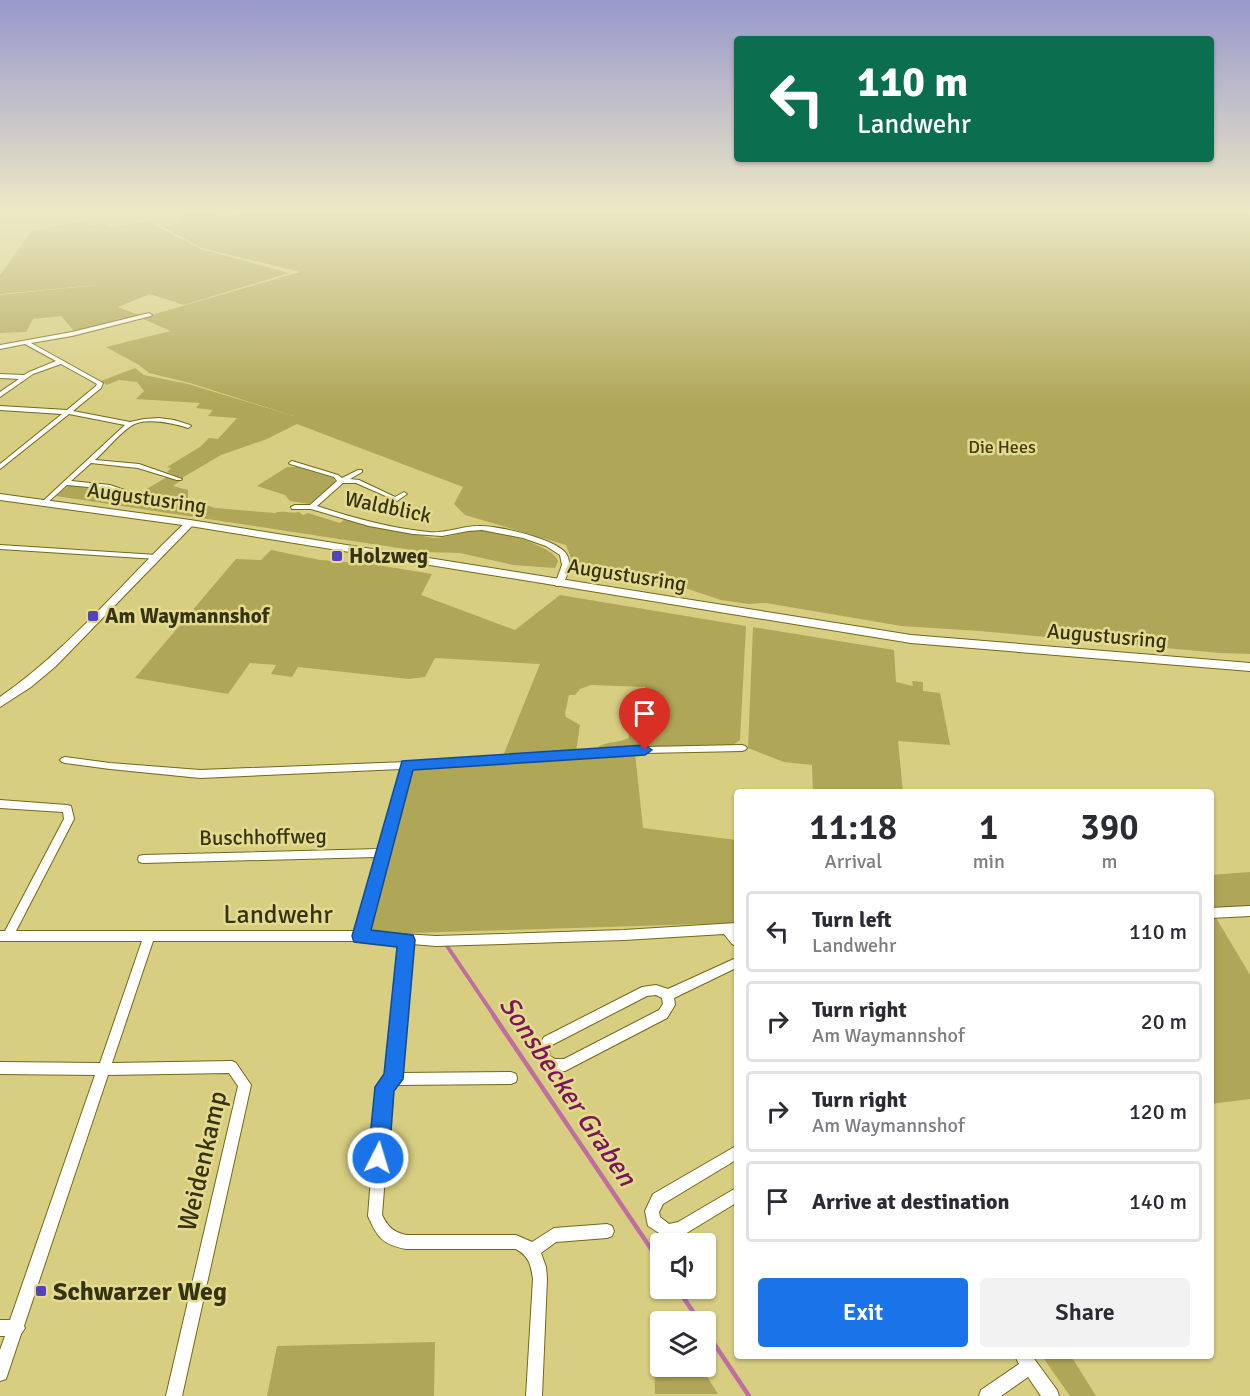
<!DOCTYPE html>
<html lang="en">
<head>
<meta charset="utf-8">
<style>
	:root { --surface:#fff; --page:#f2f2f3; --text:#2b2b33; --muted:#7c7c81; --line:#e1e1e2; --accent:#1a73e8 }
	body { margin:0; font-family:Signika,sans-serif; background:var(--page); color:var(--text); height:100vh; display:flex; flex-direction:column; font-size:22px; white-space:nowrap }
	* { box-sizing:border-box; margin:0 }
	p { font-size:20px; color:var(--muted) }
	.icon { flex:none; width:33px; height:33px; fill:none; stroke:currentColor; stroke-width:2; stroke-linecap:round; stroke-linejoin:round }
	.map { position:relative; flex:1; overflow:hidden }
	.side { position:absolute; left:734px; top:789px; width:480px; height:570px; display:flex; flex-direction:column; background:var(--surface); border-radius:6px; box-shadow:0 2px 4px #0004 }
	.side>* { flex:none }
	.banner { position:absolute; left:734px; top:36px; width:480px; height:126px; border-radius:6px; box-shadow:0 2px 4px #0004; background:#0b6e4f; color:#fff; overflow:hidden }
	.buttons { position:absolute; left:650px; top:1233px; display:grid; gap:12px }
	.buttons a { display:grid; place-items:center; width:66px; height:66px; border-radius:6px; background:var(--surface); box-shadow:0 2px 4px #0004; font-size:30px }
	.pin { position:absolute; display:grid; place-items:center; width:51px; height:51px; color:#fff; margin:-62px -26px; border-radius:50% 50% 50% 0; rotate:-45deg; box-shadow:0 0 6px #0007 }
	.pin .icon { rotate:45deg }
	.me { position:absolute; width:66px; margin:-33px; rotate:5deg; stroke-linejoin:round; filter:drop-shadow(0 0 4px #0008) }
	.turn { display:flex; align-items:center; gap:21px; height:126px; padding:0 24px; font-size:27px }
	.turn .icon { width:78px; height:78px; stroke-width:2.5 }
	.turn b { display:block; font-size:42px; line-height:51px }
	.eta { display:flex; justify-content:space-evenly; align-items:center; height:102px; text-align:center }
	.eta b { font-size:36px; font-weight:600; line-height:42px }
	.cta { display:flex; gap:12px; margin-top:auto; padding:12px 24px }
	.cta a { flex:1; height:69px; border-radius:6px; background:var(--accent); color:#fff; font-size:24px; font-weight:600; line-height:69px; text-align:center }
	.cta a+a { background:var(--page); color:var(--text) }
	ul { padding:0; list-style:none }
	li { display:flex; align-items:center; gap:18px; height:81px; margin:0 12px 9px; padding:0 12px; border:3px solid var(--line); border-radius:6px }
	li div { flex:1 }
	li b { display:block; font-size:22px }
	li em { font-style:normal }
	.map>svg:first-child { display:block }
	.green { fill:#b0a657 }
	.lines { fill:none; stroke-linecap:round; stroke-linejoin:round }
	.stream-far2 { stroke:#c06da1; stroke-width:1.5 }
	.stream-far1 { stroke:#c06da1; stroke-width:4 }
	.stream { stroke:#c06da1; stroke-width:4.5 }
	.minor-casing { stroke:#726918; stroke-width:2 }
	.tertiary-casing { stroke:#726918; stroke-width:2 }
	.secondary-casing { stroke:#726918; stroke-width:2 }
	.minor { fill:#fff; fill-rule:evenodd }
	.tertiary { fill:#fff; fill-rule:evenodd }
	.secondary { fill:#fff; fill-rule:evenodd }
	.route { fill:#1a73e8; stroke:#114b97; stroke-width:1.5 }
	.poi-dot { fill:#5243bb; stroke:#e4db8e; stroke-width:2 }
	.labels { text-anchor:middle; stroke-width:5; stroke-linejoin:round; paint-order:stroke }
	.far-park-label { font-size:18px; fill:#423d12; stroke:#e4db8e }
	.street-label { font-size:21px; fill:#363313; stroke:#e4db8e }
	.poi-label { font-size:21px; font-weight:bold; fill:#363313; stroke:#e4db8e; text-anchor:start }
	.near-street-label { font-size:26px; fill:#363313; stroke:#e4db8e }
	.near-poi-label { font-size:26px; font-weight:bold; fill:#363313; stroke:#e4db8e; text-anchor:start }
	.near-water-label { font-size:27px; font-style:italic; fill:#7a155d; stroke:#e4db8e }
</style>
</head>
<body>
<div class="map">
<svg width="1250" height="1396" viewBox="0 0 1250 1396">
	<rect width="100%" height="100%" fill="#d7ce81"/>
	<!-- green -->
	<g class="green">
		<path d="M 191,209 C 210,219 246,216 267,209 L 1250,209 L 1250,654 L 1220,653 L 980,631 L 901,626 L 766,603 L 749,604 L 721,600 L 679,586 L 568,571 L 571,558 L 566,545 L 465,515 L 454,504 L 463,487 L 297,424 L 267,439 L 221,455 L 182,478 L 167,472 L 171,468 L 167,467 L 200,447 L 209,438 L 218,439 L 237,418 L 208,416 L 213,410 L 196,408 L 200,403 L 136,399 L 144,391 L 137,382 L 119,380 L 107,385 L 101,381 L 135,368 L 144,375 L 188,384 L 294,416 L 190,383 L 149,373 L 139,365 L 106,347 L 171,331 L 141,318 L 300,272 L 202,248 L 163,227 L 175,225 Z"/>
		<path d="M 87,220 L 90,226 L 103,223 L 109,228 L 147,221 L 201,249 L 289,273 L 184,305 L 150,294 L 118,307 L 142,316 L 75,332 L 61,316 L 33,319 L 26,332 L 0,333 L 0,295 L 107,284 L 0,294 L 0,275 L 32,231 Z"/>
		<path d="M 287,467 L 297,467 L 333,478 L 336,483 L 309,504 L 290,501 L 285,495 L 257,486 Z"/>
		<path d="M 167,477 L 180,481 L 173,486 L 188,490 L 188,499 L 215,508 L 275,513 C 284,510 290,514 299,512 L 303,515 L 308,513 L 340,523 L 344,520 L 433,538 C 451,538 468,529 483,530 C 498,531 554,546 558,561 L 555,568 L 513,565 L 460,553 L 425,552 L 56,496 L 70,485 L 108,488 L 133,497 Z"/>
		<path d="M 271,550 L 320,560 L 371,564 L 432,574 L 421,595 L 515,630 L 560,595 L 746,626 L 740,740 L 733,745 L 604,750 L 598,747 C 608,741 619,743 629,738 L 628,726 L 643,720 L 645,687 L 591,685 L 580,689 L 575,695 L 569,695 L 565,713 L 566,717 L 580,725 L 576,752 L 503,756 L 540,664 L 435,658 L 425,677 L 409,679 L 298,667 L 292,677 L 271,674 L 276,665 L 250,663 L 228,694 L 135,678 L 236,559 L 261,560 Z"/>
		<path d="M 753,627 L 894,650 L 896,682 L 913,686 L 912,681 L 923,682 L 923,691 L 940,693 L 950,745 L 898,741 L 903,792 L 813,792 L 812,765 L 784,762 L 748,748 Z"/>
		<path d="M 635,753 L 643,828 L 736,840 L 736,923 L 376,934 L 371,927 L 409,772 L 413,767 Z"/>
		<path d="M 1250,872 L 1250,909 L 1211,910 L 1210,875 Z"/>
		<path d="M 1210,916 L 1215,916 L 1250,975 L 1250,1099 L 1211,1104 Z"/>
		<path d="M 653,1329 L 660,1329 L 660,1366 L 701,1367 L 718,1394 L 655,1394 Z"/>
		<path d="M 435,1342 L 434,1396 L 267,1396 L 277,1346 Z"/>
		<path d="M 1042,1356 L 1071,1356 L 1096,1396 L 1070,1396 Z"/>
	</g>
	<g class="lines">
		<!-- stream-far2 -->
		<path class="stream-far2" d="M 1226,218 L 1250,215"/>
		<!-- stream-far1 -->
		<path class="stream-far1" d="M 445,943 L 495,1017"/>
		<!-- stream -->
		<g class="stream">
			<path d="M 494,1016 L 660,1262"/>
			<path d="M 677,1288 L 700,1322"/>
			<path d="M 705,1330 L 749,1396"/>
		</g>
		<defs>
			<g id="minor">
				<path d="M 149,313 L 152,315 L 151,316 L 72,336 L 31,343 L 103,383 L 101,388 L 73,411 L 130,422 L 144,419 L 159,418 L 174,420 L 190,425 L 191,426 L 188,428 C 173,423 145,417 131,426 C 118,435 107,449 95,460 L 139,464 L 182,479 L 181,480 L 177,480 L 138,468 L 91,463 L 71,481 L 110,485 L 136,494 L 136,496 L 132,496 L 109,489 L 67,485 L 47,503 L 43,503 L 43,501 L 125,425 L 69,414 L 0,469 L 0,464 L 62,414 L 0,410 L 0,406 L 67,410 L 96,386 L 97,384 L 61,364 L 33,374 L 0,397 L 0,392 L 19,379 L 0,378 L 0,374 L 24,375 L 29,372 L 56,361 L 25,344 L 0,349 L 0,345 L 72,332 Z"/>
				<path d="M 292,461 L 338,475 L 342,478 L 358,470 L 362,470 L 362,472 L 350,479 L 359,480 L 395,497 L 404,492 L 407,494 L 397,501 L 356,483 L 343,483 L 317,506 C 353,518 390,528 428,532 C 446,534 461,526 478,526 C 496,525 559,539 567,555 C 572,565 567,577 562,586 L 556,586 L 555,584 L 562,565 L 560,555 L 546,546 L 523,538 L 482,530 L 468,531 L 442,536 L 413,534 L 369,526 L 311,509 L 292,509 L 291,507 L 295,505 L 310,505 L 337,481 L 334,477 L 290,464 L 289,463 Z"/>
				<path d="M 0,545 L 157,555 L 161,557 L 157,559 L 0,549 Z"/>
				<path d="M 742,745 L 745,746 L 747,748 L 745,750 L 742,751 L 645,753 L 411,768 L 388,852 L 389,853 L 367,932 L 436,936 L 624,930 L 736,923 L 736,946 L 732,944 L 724,934 L 624,940 L 436,946 L 412,944 L 400,1073 L 511,1072 L 516,1074 L 517,1078 L 516,1082 L 511,1084 L 395,1085 L 392,1087 L 382,1215 C 388,1227 393,1232 406,1235 L 516,1235 L 532,1242 L 554,1228 L 607,1224 L 612,1226 L 614,1231 L 612,1236 L 607,1238 L 556,1242 L 541,1253 L 546,1267 L 547,1279 L 542,1396 L 526,1396 L 533,1279 C 531,1265 529,1256 516,1249 L 406,1249 C 383,1245 377,1237 368,1216 L 378,1087 L 382,1079 L 387,1076 L 401,944 L 360,941 L 153,941 L 112,1063 L 232,1061 L 236,1063 L 251,1085 L 182,1396 L 166,1396 L 238,1086 L 229,1073 L 108,1075 L 24,1326 L 25,1328 L 21,1334 L 6,1379 L 0,1381 L 0,1350 L 5,1336 L 0,1336 L 0,1320 L 10,1320 L 95,1075 L 0,1074 L 0,1062 L 100,1063 L 142,941 L 0,941 L 0,931 L 5,931 L 64,819 L 63,812 L 0,808 L 0,800 L 67,805 L 71,806 L 74,819 L 16,931 L 356,931 L 376,857 L 143,863 L 139,862 L 138,859 L 139,856 L 143,855 L 379,849 L 401,769 L 200,778 L 110,769 L 65,763 L 62,762 L 60,760 L 62,758 L 65,757 L 110,763 L 200,770 L 407,762 L 645,747 Z"/>
				<path d="M 1250,906 L 1250,916 L 1210,918 L 1210,908 Z"/>
				<path d="M 736,958 L 736,968 L 674,998 L 675,1005 L 667,1018 L 565,1071 L 553,1071 L 540,1063 L 537,1049 L 544,1037 L 642,987 L 656,985 L 668,989 ZM 656,995 L 662,998 L 663,1004 L 659,1010 L 564,1059 L 555,1059 L 550,1056 L 549,1050 L 552,1045 L 647,996 Z"/>
				<path d="M 736,1146 L 736,1160 L 663,1204 L 659,1212 L 660,1217 L 669,1224 L 678,1222 L 736,1188 L 736,1203 L 685,1234 L 667,1238 L 648,1226 L 645,1211 L 653,1194 Z"/>
				<path d="M 1015,1356 L 1032,1356 L 1057,1390 L 1059,1396 L 1041,1396 L 1028,1377 L 1001,1396 L 979,1396 L 981,1390 L 1019,1364 Z"/>
			</g>
			<path id="tertiary" d="M 190,520 L 195,523 L 193,525 L 56,666 L 31,687 L 0,707 L 0,697 C 71,648 124,580 187,521 Z"/>
			<path id="secondary" d="M 0,494 L 190,520 L 911,635 L 1250,663 L 1250,671 L 911,643 L 190,526 L 0,500 Z"/>
		</defs>
		<!-- minor casing -->
		<use href="#minor" class="minor-casing"/>
		<!-- tertiary casing -->
		<use href="#tertiary" class="tertiary-casing"/>
		<!-- secondary casing -->
		<use href="#secondary" class="secondary-casing"/>
		<!-- minor -->
		<use href="#minor" class="minor"/>
		<!-- tertiary -->
		<use href="#tertiary" class="tertiary"/>
		<!-- secondary -->
		<use href="#secondary" class="secondary"/>
	</g>
	<!-- sky -->
	<linearGradient id="sky" x2="0" y2="1"><stop stop-color="#9898cc"/><stop offset="0.52" stop-color="#ede9c6"/><stop offset="1" stop-color="#ede9c6" stop-opacity="0"/></linearGradient>
	<rect width="1250" height="405" fill="url(#sky)"/>
	<!-- route -->
	<path class="route" d="M 645,745 L 652,750 L 645,755 L 413,770 L 371,930 L 413,935 L 415,940 L 403,1079 L 394,1091 L 389,1158 L 386,1166 L 378,1169 L 371,1166 L 368,1158 L 375,1087 L 384,1074 L 397,947 L 354,942 L 352,936 L 402,761 Z"/>
	<!-- markers -->
	<g class="poi-dot">
		<rect x="331" y="550" width="12" height="12" rx="3"/>
		<rect x="87" y="610" width="12" height="12" rx="3"/>
		<rect x="35" y="1285" width="12" height="12" rx="3"/>
	</g>
	<g class="labels">
		<!-- far-park labels -->
		<g class="far-park-label">
			<text x="1002" y="453">Die Hees</text>
		</g>
		<!-- street labels -->
		<g class="street-label">
			<text transform="translate(147 498) rotate(8)" y="7">Augustusring</text>
			<text transform="translate(388 507) rotate(12)" y="7">Waldblick</text>
			<text transform="translate(627 575) rotate(9)" y="7">Augustusring</text>
			<text transform="translate(1107 636) rotate(5)" y="7">Augustusring</text>
			<text transform="translate(263 837) rotate(-1)" y="7">Buschhoffweg</text>
		</g>
		<!-- poi labels -->
		<g class="poi-label">
			<text x="349" y="563">Holzweg</text>
			<text x="105" y="623">Am Waymannshof</text>
		</g>
		<!-- near-street labels -->
		<g class="near-street-label">
			<text x="278" y="923">Landwehr</text>
			<text transform="translate(202 1161) rotate(-77)" y="9">Weidenkamp</text>
		</g>
		<!-- near-poi labels -->
		<g class="near-poi-label">
			<text x="53" y="1300">Schwarzer Weg</text>
		</g>
		<!-- near-water labels -->
		<g class="near-water-label">
			<text transform="translate(568 1091) rotate(56)" y="9">Sonsbecker Graben</text>
		</g>
	</g>
</svg>
<div class="buttons">
<a><svg class="icon" aria-label="sound" viewBox="0 0 24 24"><path d="M4 9h4l5-4v14l-5-4H4zM17 9q2 3 0 6"/></svg></a>
<a><svg class="icon" aria-label="layers" viewBox="0 0 24 24"><path d="M12 4l9 5-9 5-9-5zM3 14l9 5 9-5"/></svg></a>
</div>
<div class="pin" style="left:645px;top:750px;background:#d93025"><svg class="icon" aria-label="arrive" viewBox="0 0 24 24"><path d="M6 21V4h12l-3 4 3 4H6"/></svg></div>
<svg class="me" style="left:378px;top:1158px" viewBox="-20 -20 40 40"><circle r="17" fill="#1a73e8" stroke="#fff" stroke-width="3"/><path d="M0-11L8 9 0 5-8 9z" fill="#fff"/></svg>
<div class="banner">
<div class="turn"><svg class="icon" aria-label="left" viewBox="0 0 24 24"><path d="M17 20v-9H6M10 6l-5 5 5 5"/></svg><div><b>110 m</b>Landwehr</div></div>
</div>
<section class="side">
<div class="eta">
<div><b>11:18</b><p>Arrival</p></div>
<div><b>1</b><p>min</p></div>
<div><b>390</b><p>m</p></div>
</div>
<ul>
<li><svg class="icon" aria-label="left" viewBox="0 0 24 24"><path d="M17 20v-9H6M10 6l-5 5 5 5"/></svg><div><b>Turn left</b><p>Landwehr</p></div><em>110 m</em></li>
<li><svg class="icon" aria-label="right" viewBox="0 0 24 24"><path d="M7 20v-9h11M14 6l5 5-5 5"/></svg><div><b>Turn right</b><p>Am Waymannshof</p></div><em>20 m</em></li>
<li><svg class="icon" aria-label="right" viewBox="0 0 24 24"><path d="M7 20v-9h11M14 6l5 5-5 5"/></svg><div><b>Turn right</b><p>Am Waymannshof</p></div><em>120 m</em></li>
<li><svg class="icon" aria-label="arrive" viewBox="0 0 24 24"><path d="M6 21V4h12l-3 4 3 4H6"/></svg><div><b>Arrive at destination</b></div><em>140 m</em></li>
</ul>
<div class="cta"><a>Exit</a><a>Share</a></div>
</section>
</div>
</body>
</html>
